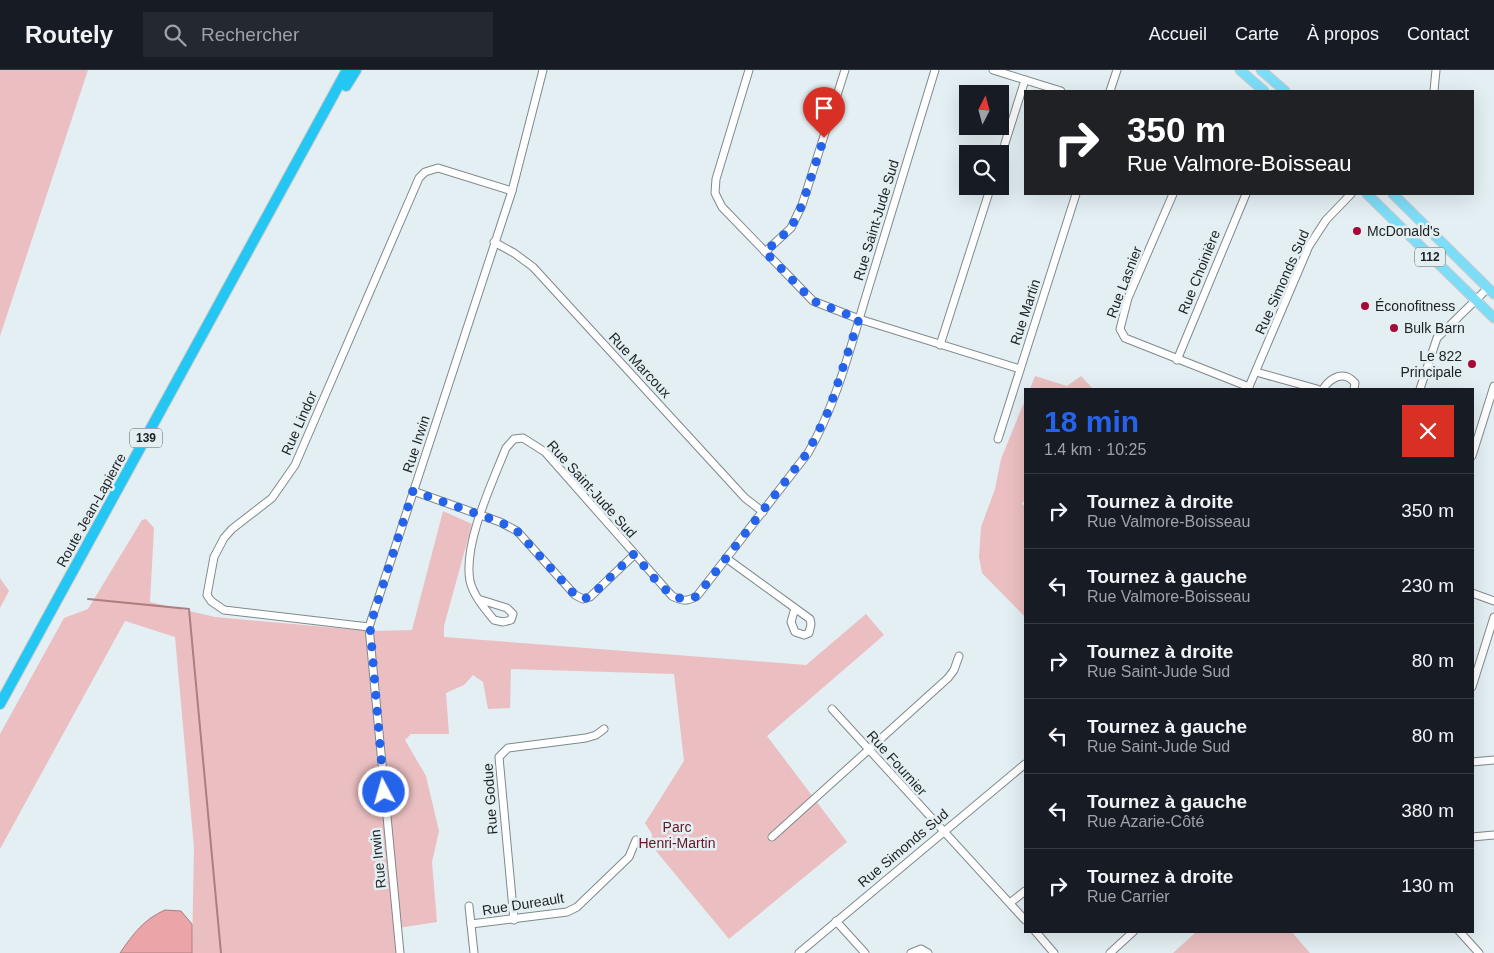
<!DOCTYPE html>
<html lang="fr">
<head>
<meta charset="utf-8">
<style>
	:root { --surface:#171b24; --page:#242831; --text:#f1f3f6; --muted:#9ea1a6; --line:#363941; --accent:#2563eb }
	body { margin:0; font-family:Helvetica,sans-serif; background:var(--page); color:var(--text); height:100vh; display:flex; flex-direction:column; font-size:19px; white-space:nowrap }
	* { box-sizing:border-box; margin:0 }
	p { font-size:16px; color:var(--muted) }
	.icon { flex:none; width:28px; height:28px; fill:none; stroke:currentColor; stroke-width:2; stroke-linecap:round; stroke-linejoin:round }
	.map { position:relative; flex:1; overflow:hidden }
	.drawer { position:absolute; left:1024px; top:318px; width:450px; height:545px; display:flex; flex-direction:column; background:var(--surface); border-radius:0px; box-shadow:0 5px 20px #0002 }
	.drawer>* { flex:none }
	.hud { position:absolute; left:1024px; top:20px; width:450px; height:105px; border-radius:0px; box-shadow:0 5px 20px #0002; background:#202124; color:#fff; overflow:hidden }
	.needle { width:32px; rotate:6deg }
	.fabs { position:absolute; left:959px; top:15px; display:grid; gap:10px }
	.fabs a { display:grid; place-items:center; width:50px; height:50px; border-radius:0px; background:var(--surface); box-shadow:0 5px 20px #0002; font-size:25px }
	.pin { position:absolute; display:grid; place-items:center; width:42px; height:42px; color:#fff; margin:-51px -21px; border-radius:50% 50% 50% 0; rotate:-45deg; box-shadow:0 0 5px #0007 }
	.pin .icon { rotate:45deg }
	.me { position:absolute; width:55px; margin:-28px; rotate:354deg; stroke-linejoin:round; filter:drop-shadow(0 0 4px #0008) }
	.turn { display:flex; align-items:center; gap:18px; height:105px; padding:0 20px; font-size:22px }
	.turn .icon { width:65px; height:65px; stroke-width:2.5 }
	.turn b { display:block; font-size:35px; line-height:42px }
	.round { display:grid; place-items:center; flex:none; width:52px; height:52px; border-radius:0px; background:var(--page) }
	.overview { display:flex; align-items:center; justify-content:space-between; height:85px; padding:0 20px }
	h1 { font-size:30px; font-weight:700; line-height:38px; color:var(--accent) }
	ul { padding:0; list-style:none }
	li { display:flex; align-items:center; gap:15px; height:75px; padding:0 20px; border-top:1px solid var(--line) }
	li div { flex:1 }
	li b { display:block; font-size:19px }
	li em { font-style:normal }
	header { display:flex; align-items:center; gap:30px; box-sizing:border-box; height:70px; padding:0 25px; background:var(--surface); border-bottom:1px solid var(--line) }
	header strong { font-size:24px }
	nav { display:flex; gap:28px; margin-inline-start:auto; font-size:18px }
	.search { width:350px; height:45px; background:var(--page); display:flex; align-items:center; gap:12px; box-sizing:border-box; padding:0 18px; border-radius:0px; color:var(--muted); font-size:19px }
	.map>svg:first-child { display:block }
	.green { fill:#ebbfc1 }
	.water { fill:#eba5a9; stroke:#ad7d80 }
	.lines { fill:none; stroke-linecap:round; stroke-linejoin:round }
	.stream { stroke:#ad7d80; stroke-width:2 }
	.minor-casing { stroke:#7f898d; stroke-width:9 }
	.major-casing { stroke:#c9caca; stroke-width:11 }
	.highway-casing { stroke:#c9caca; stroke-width:12 }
	.minor { stroke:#fff; stroke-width:7 }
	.major { stroke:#7cddf8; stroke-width:9 }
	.highway { stroke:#24c6f3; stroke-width:10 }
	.route { stroke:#2563eb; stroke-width:9; stroke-dasharray:0 16.2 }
	.poi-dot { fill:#a50a36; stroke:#e3eff3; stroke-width:2 }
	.labels { text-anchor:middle; stroke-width:5; stroke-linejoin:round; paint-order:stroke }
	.shield { fill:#e3eff3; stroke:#585f61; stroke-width:1 }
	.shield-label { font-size:12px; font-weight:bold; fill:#1d2122 }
	.street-label { font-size:14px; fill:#1d2122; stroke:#e3eff3 }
	.poi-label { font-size:14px; fill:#1d2122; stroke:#e3eff3; text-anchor:start }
	.park-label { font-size:14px; fill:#661424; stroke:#e3eff3 }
</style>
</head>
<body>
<header>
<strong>Routely</strong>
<div class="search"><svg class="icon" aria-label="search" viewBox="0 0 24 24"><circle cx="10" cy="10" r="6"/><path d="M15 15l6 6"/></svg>Rechercher</div>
<nav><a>Accueil</a><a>Carte</a><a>À propos</a><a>Contact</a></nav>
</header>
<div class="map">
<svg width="1494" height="883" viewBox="0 0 1494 883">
	<rect width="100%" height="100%" fill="#e3eff3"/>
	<!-- green -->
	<g class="green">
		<path d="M 0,0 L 88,0 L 0,266 Z"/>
		<path d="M 1035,306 L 1067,316 L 1081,306 L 1093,319 L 1030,319 Z"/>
		<path d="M 1025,330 L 1025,429 L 1022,434 L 1025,436 L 1025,547 L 982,503 L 979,487 L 981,457 L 995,419 L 1001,389 Z"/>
		<path d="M 443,441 L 472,454 L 444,556 L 444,567 L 806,595 L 866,544 L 884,565 L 767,666 L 847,772 L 729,869 L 651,775 L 652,764 L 645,753 L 684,691 L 674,604 L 511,599 L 510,638 L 488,639 L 483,612 L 473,605 L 464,615 L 446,623 L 449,664 L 411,664 L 405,670 L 426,706 L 439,761 L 432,792 L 437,852 L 398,858 L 400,883 L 192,883 L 194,778 L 175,567 L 125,551 L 0,779 L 0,664 L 64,548 L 88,539 L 142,450 L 146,449 L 154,458 L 150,532 L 215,547 L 371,561 L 412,560 Z"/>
		<path d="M 0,508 L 9,521 L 0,538 Z"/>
		<path d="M 1197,861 L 1291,861 L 1310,883 L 1173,883 Z"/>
	</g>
	<!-- water -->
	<path class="water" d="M 165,840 L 181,841 L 192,854 L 192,883 L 120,883 C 133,864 144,849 165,840 Z"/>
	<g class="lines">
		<!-- stream -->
		<path class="stream" d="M 88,529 L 189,539 L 221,883"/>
		<defs>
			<g id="minor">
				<path d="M 749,0 L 716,109 L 715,123 L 722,137 L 813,231 L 859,249 L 1020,299"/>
				<path d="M 993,0 L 1061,21"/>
				<path d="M 1110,21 L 1117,0"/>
				<path d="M 1434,21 L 1436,0"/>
				<path d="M 1000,89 L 1025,10"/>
				<path d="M 1173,124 L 1128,228 L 1120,259 L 1125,268 L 1249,317"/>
				<path d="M 494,172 L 514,183 L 533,197 L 745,428 L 763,442"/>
				<path d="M 765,182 L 791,158 L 802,135 L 845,0"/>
				<path d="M 940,275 L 991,116"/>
				<path d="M 1177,290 L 1246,124"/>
				<path d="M 1256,302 L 1317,319"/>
				<path d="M 1248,319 L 1309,176 L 1326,150 L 1351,124"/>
				<path d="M 1323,319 C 1331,307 1344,300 1355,313 L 1354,319"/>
				<path d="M 1420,319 L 1437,268 L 1488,218"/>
				<path d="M 998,369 L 1076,124"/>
				<path d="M 1472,386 L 1494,316"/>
				<path d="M 413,421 L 500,452 L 517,461 L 575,525 L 583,529 L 590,527 L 635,484"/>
				<path d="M 726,488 L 810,549 L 811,554 L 809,563 L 804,565 L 795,562 L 791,552 L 795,538"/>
				<path d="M 1472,523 L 1494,531"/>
				<path d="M 478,529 L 507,538 L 513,544 L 511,550 L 503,552 L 494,550 C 485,539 473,525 470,511 C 463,474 492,413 506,378 L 514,369 L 523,368 L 545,382 L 672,526 C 682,531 687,532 697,526 L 808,383 C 836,335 850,279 866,226 C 889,150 912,75 935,0"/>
				<path d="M 369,557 L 224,540 L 211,531 L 207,525 L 214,487 L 224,468 L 232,459 L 272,428 L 295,395 L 419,108 L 425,102 L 438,98 L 512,121"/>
				<path d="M 1472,617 L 1494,547"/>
				<path d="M 832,639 L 1025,850"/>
				<path d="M 1472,692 L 1494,690"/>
				<path d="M 772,767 L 948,608 L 954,600 L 959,586"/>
				<path d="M 1472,767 L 1494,765"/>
				<path d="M 1010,833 L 1025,821"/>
				<path d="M 469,836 L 474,883"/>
				<path d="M 514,850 L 499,687 L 508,678 L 586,668 L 596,665 L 604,659"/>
				<path d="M 836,851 L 865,883"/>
				<path d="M 471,854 L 567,842 L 577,837 L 629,787 L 636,770"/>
				<path d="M 1035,861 L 1054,883"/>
				<path d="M 1459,861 L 1479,883"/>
				<path d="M 400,883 L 369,557 L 512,121 L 543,0"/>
				<path d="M 799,883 L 1025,694"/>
				<path d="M 911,883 L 921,879 L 928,883"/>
				<path d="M 1110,883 L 1134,861"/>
			</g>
			<g id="major">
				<path d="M 1240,0 L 1264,21"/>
				<path d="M 1261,0 L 1285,21"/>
				<path d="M 1367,124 L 1494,248"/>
				<path d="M 1393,124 L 1494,224"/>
			</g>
			<g id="highway">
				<path d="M 346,16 L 356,0"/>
				<path d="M 0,634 L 347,0"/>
			</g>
		</defs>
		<!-- minor casing -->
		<use href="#minor" class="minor-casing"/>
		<!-- major casing -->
		<use href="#major" class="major-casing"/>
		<!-- highway casing -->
		<use href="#highway" class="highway-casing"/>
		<!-- minor -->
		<use href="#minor" class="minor"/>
		<!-- major -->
		<use href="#major" class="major"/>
		<!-- highway -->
		<use href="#highway" class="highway"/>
	</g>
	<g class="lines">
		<!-- route -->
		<path class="route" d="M 384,722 L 370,556 L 413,421 L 500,452 L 517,461 L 575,525 L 583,529 L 590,527 L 634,484 C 650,501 672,540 697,526 L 808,382 L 829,340 L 859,249 L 813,231 L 765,182 L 791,158 L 802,135 L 824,68"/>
	</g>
	<!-- markers -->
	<g class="poi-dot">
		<circle cx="1357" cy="161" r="5"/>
		<circle cx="1365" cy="236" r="5"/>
		<circle cx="1394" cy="258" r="5"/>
		<circle cx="1472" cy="294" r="5"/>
	</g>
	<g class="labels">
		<!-- shield labels -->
		<g class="shield">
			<rect x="1415" y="177.5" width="30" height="19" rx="4"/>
			<rect x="130" y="358.5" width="32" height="19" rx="4"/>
		</g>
		<g class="shield-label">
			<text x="1430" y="191">112</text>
			<text x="146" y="372">139</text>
		</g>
		<!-- street labels -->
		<g class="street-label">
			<text transform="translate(876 150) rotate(-73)" y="5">Rue Saint-Jude Sud</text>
			<text transform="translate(1199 202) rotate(-68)" y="5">Rue Choinière</text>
			<text transform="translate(1124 212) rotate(-69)" y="5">Rue Lasnier</text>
			<text transform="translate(1282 212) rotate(-66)" y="5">Rue Simonds Sud</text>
			<text transform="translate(1025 242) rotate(-72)" y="5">Rue Martin</text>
			<text transform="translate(640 295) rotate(47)" y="5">Rue Marcoux</text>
			<text transform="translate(299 353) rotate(-66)" y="5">Rue Lindor</text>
			<text transform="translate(416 374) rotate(-72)" y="5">Rue Irwin</text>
			<text transform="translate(592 419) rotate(48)" y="5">Rue Saint-Jude Sud</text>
			<text transform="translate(91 440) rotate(-61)" y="5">Route Jean-Lapierre</text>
			<text transform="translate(897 693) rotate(48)" y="5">Rue Fournier</text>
			<text transform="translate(490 729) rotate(-94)" y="5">Rue Godue</text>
			<text transform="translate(903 778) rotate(-40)" y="5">Rue Simonds Sud</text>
			<text transform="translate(378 789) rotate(-96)" y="5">Rue Irwin</text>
			<text transform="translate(523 834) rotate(-9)" y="5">Rue Dureault</text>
		</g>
		<!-- poi labels -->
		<g class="poi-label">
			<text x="1367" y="166">McDonald's</text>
			<text x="1375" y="241">Éconofitness</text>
			<text x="1404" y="263">Bulk Barn</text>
			<text x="1462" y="291" text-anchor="end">Le 822<tspan x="1462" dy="16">Principale</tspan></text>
		</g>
		<!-- park labels -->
		<g class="park-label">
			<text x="677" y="762">Parc<tspan x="677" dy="16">Henri-Martin</tspan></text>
		</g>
	</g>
</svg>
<div class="fabs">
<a><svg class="needle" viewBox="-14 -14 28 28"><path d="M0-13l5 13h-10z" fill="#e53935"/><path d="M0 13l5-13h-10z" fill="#9ea1a6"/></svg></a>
<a><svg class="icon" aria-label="search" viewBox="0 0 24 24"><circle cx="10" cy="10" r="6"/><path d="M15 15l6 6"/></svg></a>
</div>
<div class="pin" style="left:824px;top:68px;background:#d93025"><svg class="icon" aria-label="arrive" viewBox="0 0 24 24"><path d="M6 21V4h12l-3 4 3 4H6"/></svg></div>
<svg class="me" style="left:384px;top:722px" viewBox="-20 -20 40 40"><circle r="17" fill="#2563eb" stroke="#fff" stroke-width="3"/><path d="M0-11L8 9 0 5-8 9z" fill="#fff"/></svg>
<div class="hud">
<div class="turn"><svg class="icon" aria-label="right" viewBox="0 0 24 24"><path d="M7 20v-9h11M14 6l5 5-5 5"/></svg><div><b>350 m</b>Rue Valmore-Boisseau</div></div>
</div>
<section class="drawer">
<div class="overview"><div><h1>18 min</h1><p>1.4 km · 10:25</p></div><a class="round" style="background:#d93025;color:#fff"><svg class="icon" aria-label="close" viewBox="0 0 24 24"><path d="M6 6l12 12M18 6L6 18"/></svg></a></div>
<ul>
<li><svg class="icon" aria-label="right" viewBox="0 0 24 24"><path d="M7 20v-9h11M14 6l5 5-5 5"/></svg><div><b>Tournez à droite</b><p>Rue Valmore-Boisseau</p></div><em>350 m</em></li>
<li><svg class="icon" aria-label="left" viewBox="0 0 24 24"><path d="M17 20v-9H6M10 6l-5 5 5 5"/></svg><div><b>Tournez à gauche</b><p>Rue Valmore-Boisseau</p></div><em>230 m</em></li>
<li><svg class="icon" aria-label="right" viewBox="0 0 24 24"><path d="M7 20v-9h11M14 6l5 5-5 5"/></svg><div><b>Tournez à droite</b><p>Rue Saint-Jude Sud</p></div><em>80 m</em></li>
<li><svg class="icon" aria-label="left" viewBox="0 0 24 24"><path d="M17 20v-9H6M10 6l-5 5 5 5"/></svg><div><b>Tournez à gauche</b><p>Rue Saint-Jude Sud</p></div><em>80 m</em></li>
<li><svg class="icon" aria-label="left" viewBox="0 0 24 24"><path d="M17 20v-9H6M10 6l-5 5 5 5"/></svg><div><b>Tournez à gauche</b><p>Rue Azarie-Côté</p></div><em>380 m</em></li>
<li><svg class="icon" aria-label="right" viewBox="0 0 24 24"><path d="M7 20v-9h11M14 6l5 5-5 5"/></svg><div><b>Tournez à droite</b><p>Rue Carrier</p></div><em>130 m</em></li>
</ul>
</section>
</div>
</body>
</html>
